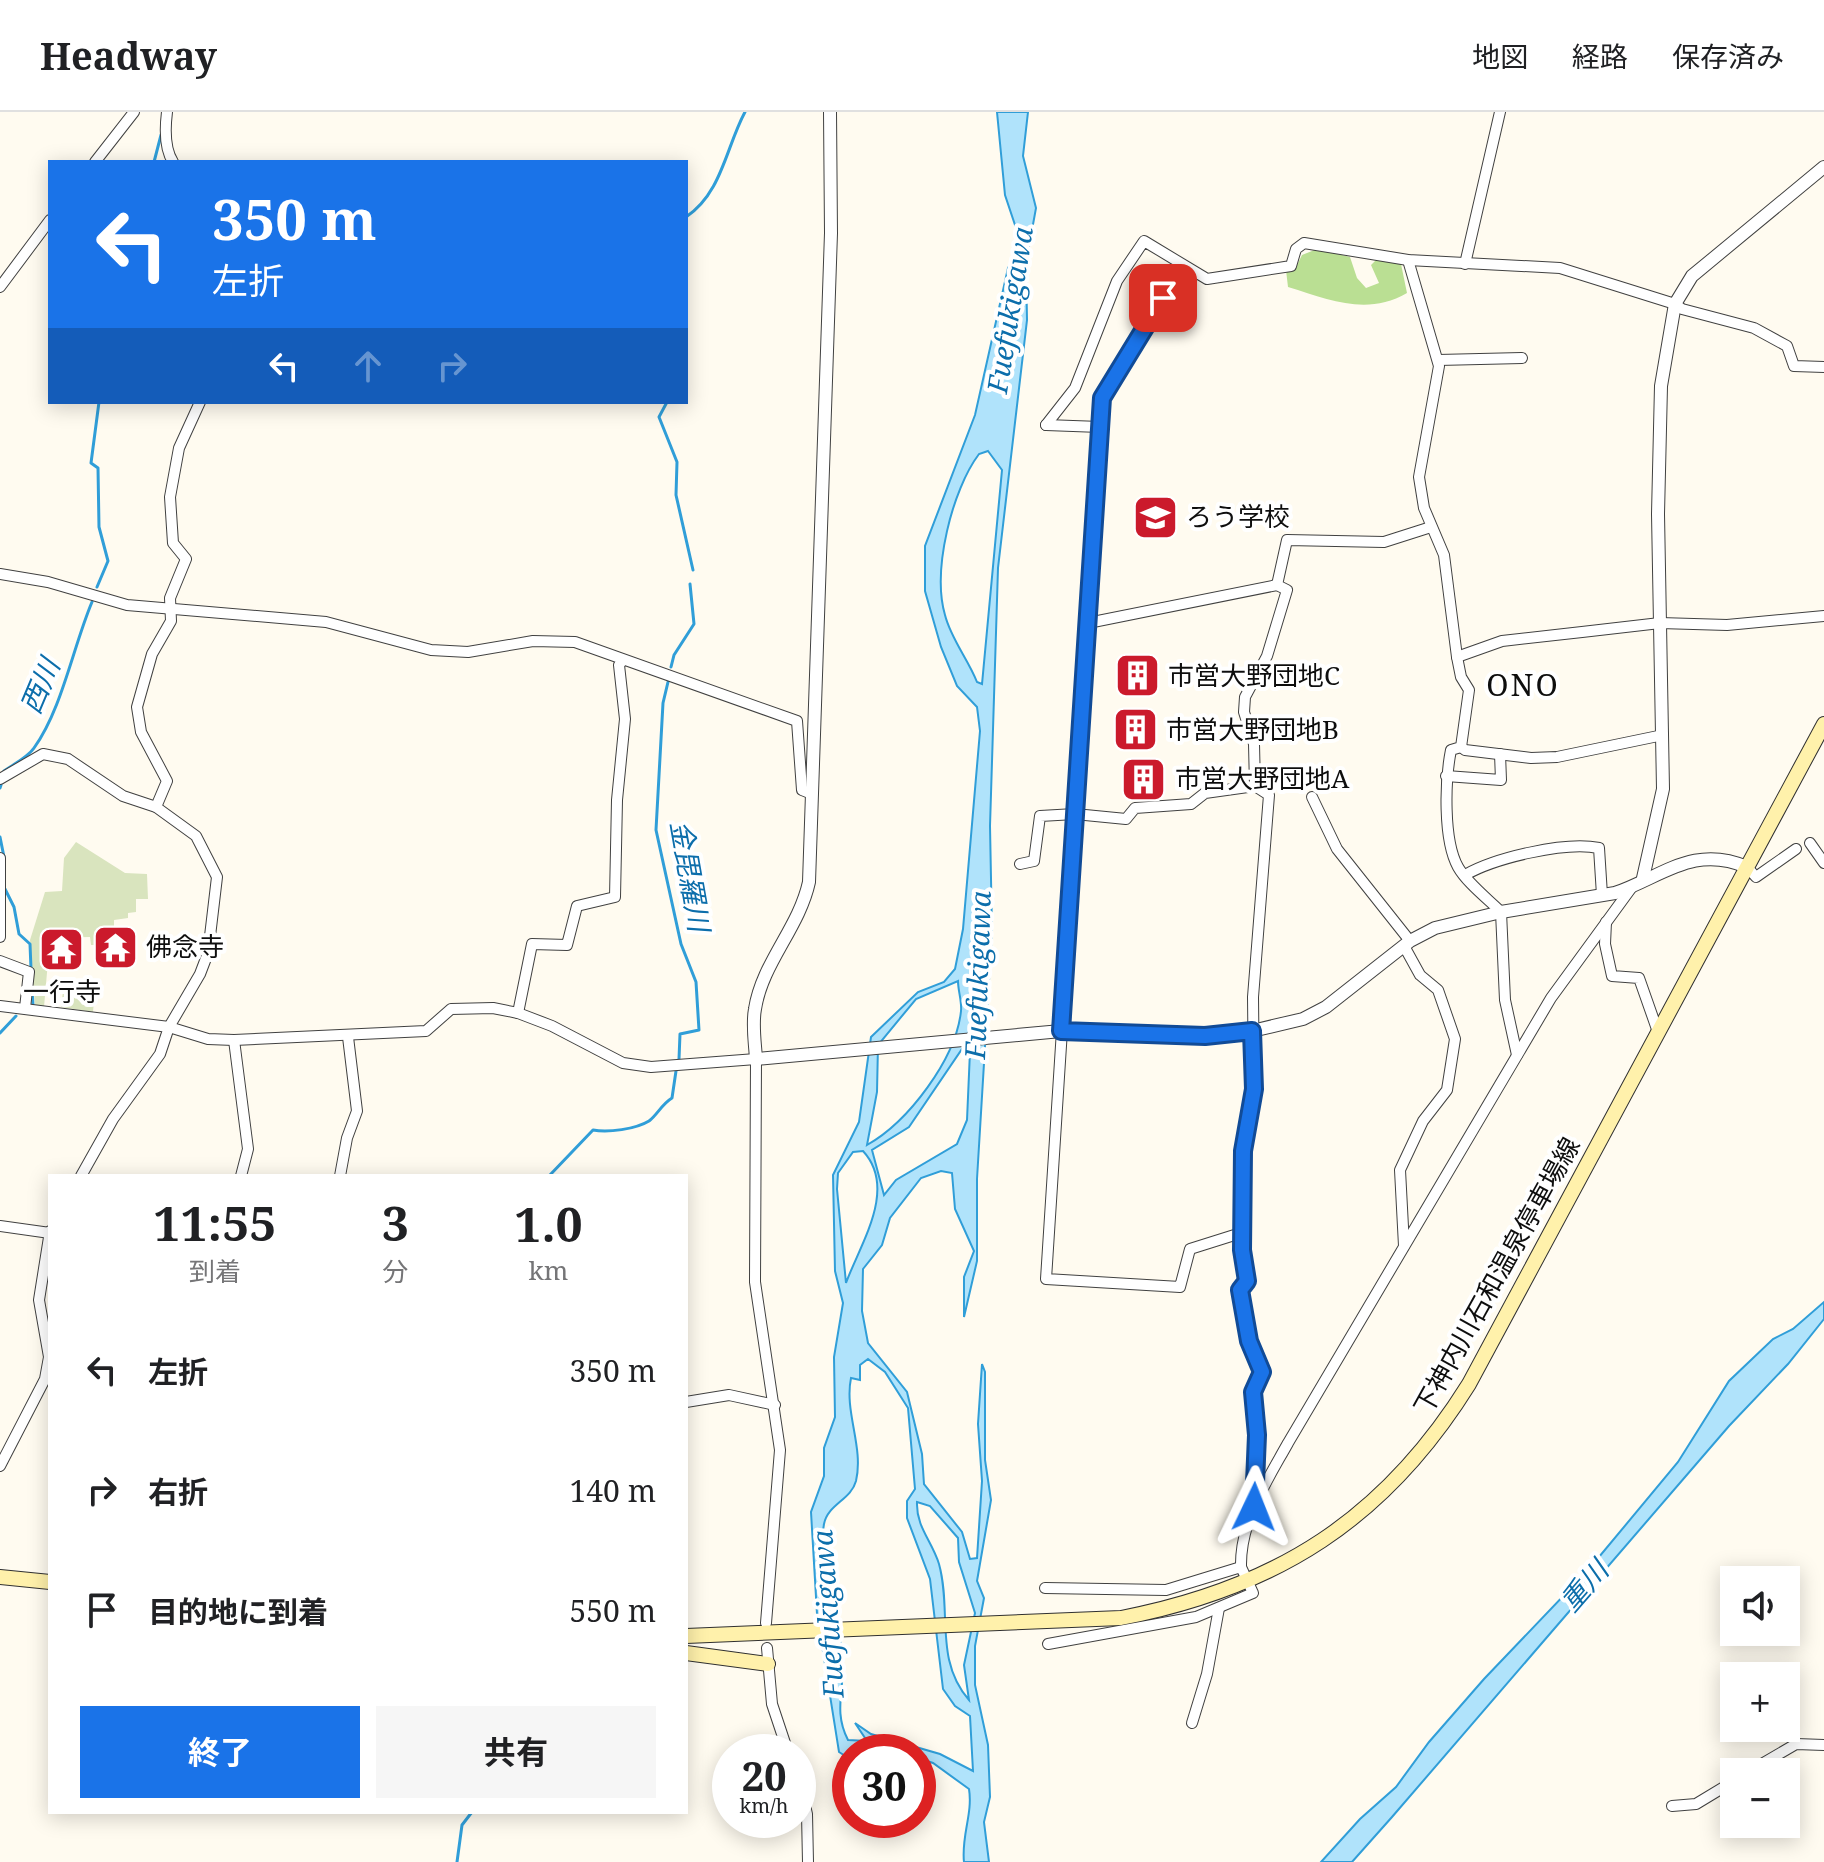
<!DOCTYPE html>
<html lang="ja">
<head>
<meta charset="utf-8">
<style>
	:root { --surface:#fff; --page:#f6f6f6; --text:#202124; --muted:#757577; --line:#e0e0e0; --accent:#1a73e8 }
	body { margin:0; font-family:"Noto Serif","Noto Sans JP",serif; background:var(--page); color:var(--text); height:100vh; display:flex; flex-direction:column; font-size:30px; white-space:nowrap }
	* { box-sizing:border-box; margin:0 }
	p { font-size:26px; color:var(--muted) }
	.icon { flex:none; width:44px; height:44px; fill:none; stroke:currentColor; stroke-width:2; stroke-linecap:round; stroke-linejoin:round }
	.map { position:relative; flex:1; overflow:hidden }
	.drawer { position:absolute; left:48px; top:1062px; width:640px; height:640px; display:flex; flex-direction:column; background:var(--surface); border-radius:0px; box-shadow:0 4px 20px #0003 }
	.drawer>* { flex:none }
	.hud { position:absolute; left:48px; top:48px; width:640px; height:244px; border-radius:0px; box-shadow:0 4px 20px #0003; background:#1a73e8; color:#fff; overflow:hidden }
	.tools { position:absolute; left:1720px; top:1454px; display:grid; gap:16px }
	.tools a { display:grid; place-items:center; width:80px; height:80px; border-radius:0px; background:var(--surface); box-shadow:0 4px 20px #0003; font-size:40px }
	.speed { position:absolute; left:712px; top:1622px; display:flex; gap:16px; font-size:40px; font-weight:700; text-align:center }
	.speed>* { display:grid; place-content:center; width:104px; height:104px; border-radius:50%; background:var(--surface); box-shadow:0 4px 20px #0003; line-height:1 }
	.speed small { font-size:20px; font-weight:400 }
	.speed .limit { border:12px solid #d22; background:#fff; color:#111 }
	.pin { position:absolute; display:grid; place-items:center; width:68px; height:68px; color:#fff; margin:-34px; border-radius:16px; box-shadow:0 4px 12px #0006 }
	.me { position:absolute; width:88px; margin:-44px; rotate:2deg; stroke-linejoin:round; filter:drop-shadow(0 0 6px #0008) }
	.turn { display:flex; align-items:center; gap:28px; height:168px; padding:0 32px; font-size:36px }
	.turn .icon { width:104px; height:104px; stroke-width:2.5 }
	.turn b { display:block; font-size:56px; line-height:68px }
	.lanes { display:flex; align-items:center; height:76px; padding:0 32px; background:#0003; justify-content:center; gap:40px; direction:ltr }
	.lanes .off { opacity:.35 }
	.eta { display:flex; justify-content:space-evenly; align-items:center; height:136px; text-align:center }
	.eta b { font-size:48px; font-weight:700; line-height:56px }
	.button { display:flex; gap:16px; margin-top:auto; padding:16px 32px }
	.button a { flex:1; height:92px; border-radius:0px; background:var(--accent); color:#fff; font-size:32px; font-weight:700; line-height:92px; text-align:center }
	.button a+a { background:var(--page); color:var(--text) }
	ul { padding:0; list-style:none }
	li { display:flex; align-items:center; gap:24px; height:120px; padding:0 32px }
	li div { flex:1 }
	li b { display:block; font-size:30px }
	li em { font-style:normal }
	header { display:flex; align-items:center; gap:48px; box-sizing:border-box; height:112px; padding:0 40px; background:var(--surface); border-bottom:2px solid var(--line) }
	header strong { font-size:38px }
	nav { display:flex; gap:44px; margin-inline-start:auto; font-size:28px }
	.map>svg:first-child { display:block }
	.forest { fill:#badf93 }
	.cemetery { fill:#d9e4be }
	.water { fill:#b0e3fb; stroke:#309ed8; stroke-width:2; fill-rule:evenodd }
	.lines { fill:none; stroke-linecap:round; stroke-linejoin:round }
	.stream { stroke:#309ed8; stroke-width:3 }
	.minor-casing { stroke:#414141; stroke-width:12 }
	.tertiary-casing { stroke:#414141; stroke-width:14 }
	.secondary-casing { stroke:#303030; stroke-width:16 }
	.minor { stroke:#fff; stroke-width:10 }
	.tertiary { stroke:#fff; stroke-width:12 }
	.secondary { stroke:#fff1ab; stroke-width:14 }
	.route-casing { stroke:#114b97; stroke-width:20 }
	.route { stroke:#1a73e8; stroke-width:14 }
	.labels { text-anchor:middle; stroke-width:8; stroke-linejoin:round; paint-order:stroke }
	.poi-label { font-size:26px; fill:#0e0e0e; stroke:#fff; text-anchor:start }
	.street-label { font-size:26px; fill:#0e0e0e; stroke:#fff }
	.water-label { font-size:28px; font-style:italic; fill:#0c6eab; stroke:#fff }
	.quarter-label { font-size:30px; letter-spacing:2px; fill:#0e0e0e; stroke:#fff }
</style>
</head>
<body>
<header>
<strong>Headway</strong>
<nav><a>地図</a><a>経路</a><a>保存済み</a></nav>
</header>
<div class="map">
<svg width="1824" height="1750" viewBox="0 0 1824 1750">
	<rect width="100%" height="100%" fill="#fffbf0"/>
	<!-- forest -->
	<path class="forest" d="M 1317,137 L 1350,145 L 1357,166 L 1366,176 L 1379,171 L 1371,153 L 1376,148 L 1401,152 L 1407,181 C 1367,204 1330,188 1288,175 L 1286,158 L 1295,157 L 1302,143 Z"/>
	<!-- cemetery -->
	<g class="cemetery">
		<path d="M 76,730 L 125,761 L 147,762 L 148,787 L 136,787 L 136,800 L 128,801 L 128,806 L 114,808 L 114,820 L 98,821 L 100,833 L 91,833 L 90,825 L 50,826 L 44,895 L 35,893 L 30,828 L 45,780 L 62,779 L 64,746 Z"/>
		<path d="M 64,872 L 95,878 L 93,900 L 61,895 Z"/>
	</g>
	<!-- water -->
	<g class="water">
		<path d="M 997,0 L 1028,0 L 1023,44 L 1036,96 L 1026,151 L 1027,208 L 998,456 L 990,714 L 992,819 L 977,1067 L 977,1149 L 964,1205 L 964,1165 L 974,1139 L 955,1097 L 952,1061 L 941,1059 L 921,1066 L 890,1106 L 882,1133 L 863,1157 L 862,1199 L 868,1231 L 907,1280 L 922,1342 L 924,1372 L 962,1420 L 970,1447 L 977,1446 L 982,1369 L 978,1312 L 982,1252 L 985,1260 L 985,1348 L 991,1388 L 977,1469 L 984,1486 L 975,1534 L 975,1573 L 988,1633 L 990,1685 L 984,1710 L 989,1750 L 964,1750 C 961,1724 973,1702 969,1677 L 933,1651 L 918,1646 L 918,1640 L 850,1640 L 850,1647 L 839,1640 L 817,1502 L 811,1400 L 824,1364 L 824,1336 L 835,1305 L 834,1245 L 843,1191 L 835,1159 L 833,1063 L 859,1010 L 871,925 L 918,880 L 944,870 L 955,857 L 963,817 L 980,619 L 977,595 L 957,574 L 941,535 L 925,479 L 925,434 L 975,303 L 1008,156 L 1018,136 L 1016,116 L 1005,83 ZM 988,339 L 1002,358 L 982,572 L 977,570 C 968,547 951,527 945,503 C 932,458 952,378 979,342 ZM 958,869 C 958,879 962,889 961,899 C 956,947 908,1010 867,1033 L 877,980 L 878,933 L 916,887 ZM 962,937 L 970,939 L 967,1008 L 957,1032 L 896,1068 L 884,1083 L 872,1038 L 909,1015 ZM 863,1039 C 898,1077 860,1132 846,1171 L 837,1077 L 838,1061 L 853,1040 ZM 868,1247 L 885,1260 L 908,1296 L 915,1377 L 907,1389 L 907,1406 L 930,1467 L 943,1577 L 955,1594 L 970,1604 L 973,1659 L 940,1642 L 871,1622 L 855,1611 L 867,1629 L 848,1628 C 835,1603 842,1584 843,1557 C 843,1508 814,1461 824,1412 C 828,1392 851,1388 856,1369 C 864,1335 844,1300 851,1266 L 860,1268 L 860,1253 ZM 917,1390 L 930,1394 L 958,1426 L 959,1450 L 975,1501 L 964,1553 L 969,1588 C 934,1548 952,1499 939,1452 C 932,1429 916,1415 917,1390 Z"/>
		<path d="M 1824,1190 L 1824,1207 L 1788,1252 L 1729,1314 L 1392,1705 L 1352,1750 L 1321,1750 L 1360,1707 L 1396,1675 L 1429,1630 L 1484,1567 L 1589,1457 L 1678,1350 L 1729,1269 L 1773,1227 L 1793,1217 Z"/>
	</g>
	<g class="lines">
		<!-- stream -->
		<g class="stream">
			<path d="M 154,50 L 161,23"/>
			<path d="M 686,105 C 722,81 726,35 745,0"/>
			<path d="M 667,290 L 659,305 L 677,350 L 676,383 L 693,458"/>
			<path d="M 97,475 L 108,449 L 99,415 L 98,356 L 91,351 L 99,290"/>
			<path d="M 671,555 L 674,543 L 694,512 L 690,472"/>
			<path d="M 668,570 L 663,591 L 656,718 L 681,832 L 696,870 L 699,918 L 680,922 L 679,947"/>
			<path d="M 4,659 C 14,652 28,645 34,636 C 62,597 73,535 92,490"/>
			<path d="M 0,676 L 1,673"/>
			<path d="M 0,725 L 4,745"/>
			<path d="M 5,777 L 14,795 L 19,822 L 30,832 L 31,857"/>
			<path d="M 32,877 L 33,893"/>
			<path d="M 0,921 L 16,904"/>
			<path d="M 549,1064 L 593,1018 C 608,1021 636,1017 649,1009 C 657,1003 662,992 672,986 L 676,959"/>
			<path d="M 457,1750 L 462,1713 L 472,1700"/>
		</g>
		<defs>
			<g id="minor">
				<path d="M 167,0 C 165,16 164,36 173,50"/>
				<path d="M 95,50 L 134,0"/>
				<path d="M 1408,148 L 1439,254 L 1419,365 L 1424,396 L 1444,443 L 1457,545 L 1461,565 L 1469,578 L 1461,635 L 1451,638 C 1445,668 1443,728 1458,755 C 1467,771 1488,787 1501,800 L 1505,888 L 1517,943"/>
				<path d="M 1465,152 L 1500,0"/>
				<path d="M 1183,155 L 1103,280 L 1046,1167 L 1180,1175 L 1190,1137 L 1244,1120"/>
				<path d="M 0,175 L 50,108"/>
				<path d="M 1438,248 L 1522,246"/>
				<path d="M 1046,313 L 1075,276 L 1117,169 L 1144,129 L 1207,167 L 1291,154 L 1296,137 L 1304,131 L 1408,148 L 1560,156 L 1675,192 L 1682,197 L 1754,216 L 1787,234 L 1794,254 L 1824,255"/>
				<path d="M 1046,313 L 1100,315"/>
				<path d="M 0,462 L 48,470 L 127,493 L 326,510 L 431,538 L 468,540 L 533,529 L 575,530 L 797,609 L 802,678 L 812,682"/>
				<path d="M 1088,511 L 1277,473"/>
				<path d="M 1457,545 L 1502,529 L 1582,520 L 1660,511 L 1727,513 L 1824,504"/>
				<path d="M 1461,635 L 1465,638 L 1531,646 L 1557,645 L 1663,623"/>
				<path d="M 1446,664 L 1501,668 L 1500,642"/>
				<path d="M 0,667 L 43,642 L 68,647 L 123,684 L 156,695 L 196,724 L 217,765 L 208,841 L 200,862 L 169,915 L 160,942 L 113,1007 L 81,1064"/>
				<path d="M 1312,685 L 1337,737 L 1410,829"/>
				<path d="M 156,695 L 167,669 L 141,620 L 137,595 L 152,542 L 171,509 L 170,486 L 186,447 L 173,431 L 170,385 L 179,336 L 200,290"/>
				<path d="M 1810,731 L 1824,751"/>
				<path d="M 0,746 L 0,825"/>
				<path d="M 1020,752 L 1034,749 L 1040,704 L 1075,702 L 1126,707 L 1135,696 L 1191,692 L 1205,681 L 1255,674"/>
				<path d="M 1747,755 L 1756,765 L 1796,737"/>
				<path d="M 1465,763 C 1495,746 1565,729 1599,736 L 1602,783"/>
				<path d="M 1606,810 L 1605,832 L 1612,864 L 1639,866 L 1658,920"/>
				<path d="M 0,849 L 29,860 L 25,896"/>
				<path d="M 0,894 L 169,915 L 208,927 L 234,928 L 426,919 L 451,897 L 493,896 L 518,901 L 552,914 L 623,951 L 651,955 L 756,947 L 755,1170 L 780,1338 L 766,1511"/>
				<path d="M 518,901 L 532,832 L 567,833 L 577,794 L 615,785 L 617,688 L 625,607 L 619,553 L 623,548"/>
				<path d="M 234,928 L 248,1037 L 241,1064"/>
				<path d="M 340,1064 L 347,1026 L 357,999 L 348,925"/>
				<path d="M 0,1114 L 50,1121"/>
				<path d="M 1404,1134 L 1400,1058 L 1423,1009 L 1447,978 L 1455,927 L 1438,878 L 1420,863 L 1404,834"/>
				<path d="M 686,1290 L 729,1283 L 775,1293"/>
				<path d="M 0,1354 L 45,1267 L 49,1245 L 39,1188 L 50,1119"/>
				<path d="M 1254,1395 L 1257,1323 L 1253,1280 L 1262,1260 L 1249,1229 L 1240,1178 L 1247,1169 L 1242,1138 L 1243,1039 L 1254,977 L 1253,885 L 1269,683 L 1255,674 L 1254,632 L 1244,600 L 1245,585 L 1267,544 L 1287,478 L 1277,473 L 1287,428 L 1384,430 L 1431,415"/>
				<path d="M 1241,1455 C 1240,1409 1267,1369 1288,1331 L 1551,886 L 1632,775"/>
				<path d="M 1045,1476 L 1166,1478 L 1241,1455 L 1253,1481 L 1196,1505 L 1048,1532"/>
				<path d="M 767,1536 L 772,1592 L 788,1640"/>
				<path d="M 1192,1611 L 1207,1562 L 1219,1496"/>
				<path d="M 1748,1660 L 1796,1632 L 1824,1633"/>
				<path d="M 798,1663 L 807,1702 L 808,1750"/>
				<path d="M 1672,1694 L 1696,1692 L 1734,1669"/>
			</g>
			<g id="tertiary">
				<path d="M 830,0 L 831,121 L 809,770 C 799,816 762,851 755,897 C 752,913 755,930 756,947 L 1061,919 L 1205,924 L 1252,919 L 1303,907 L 1326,895 L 1410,829 L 1435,816 L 1501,800 L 1615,781 C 1662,765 1693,732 1747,755"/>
				<path d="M 1643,766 L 1663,677 L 1658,402 L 1661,274 L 1675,192 L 1692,164 L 1824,55"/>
			</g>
			<g id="secondary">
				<path d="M 0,1465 L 50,1470"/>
				<path d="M 686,1524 L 1121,1506 C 1277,1476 1385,1407 1469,1272 L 1824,612"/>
				<path d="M 686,1541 L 768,1552"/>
			</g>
		</defs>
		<!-- minor casing -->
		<use href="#minor" class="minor-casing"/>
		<!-- tertiary casing -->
		<use href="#tertiary" class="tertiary-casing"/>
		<!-- secondary casing -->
		<use href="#secondary" class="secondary-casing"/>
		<!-- minor -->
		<use href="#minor" class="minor"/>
		<!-- tertiary -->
		<use href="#tertiary" class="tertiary"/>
		<!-- secondary -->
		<use href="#secondary" class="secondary"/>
	</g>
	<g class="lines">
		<defs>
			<path id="route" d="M 1163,186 L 1102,286 L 1061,919 L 1205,924 L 1252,919 L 1254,977 L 1243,1039 L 1242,1138 L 1247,1169 L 1240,1178 L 1249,1229 L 1262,1260 L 1253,1280 L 1257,1323 L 1254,1395"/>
		</defs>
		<!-- route casing -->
		<use href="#route" class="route-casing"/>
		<!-- route -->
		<use href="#route" class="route"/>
	</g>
	<!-- icons -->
	<defs>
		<symbol id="school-square" viewBox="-11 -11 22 22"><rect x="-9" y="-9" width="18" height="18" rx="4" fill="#cb1a2c" stroke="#fff"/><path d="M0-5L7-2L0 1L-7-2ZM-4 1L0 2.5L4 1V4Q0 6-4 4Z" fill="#fff"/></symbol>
		<symbol id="building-square" viewBox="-11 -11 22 22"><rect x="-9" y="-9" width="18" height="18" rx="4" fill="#cb1a2c" stroke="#fff"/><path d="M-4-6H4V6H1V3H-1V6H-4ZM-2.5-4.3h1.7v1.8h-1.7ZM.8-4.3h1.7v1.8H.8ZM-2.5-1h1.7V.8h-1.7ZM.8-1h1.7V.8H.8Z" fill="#fff"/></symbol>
		<symbol id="temple-square" viewBox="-11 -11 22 22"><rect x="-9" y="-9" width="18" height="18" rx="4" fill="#cb1a2c" stroke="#fff"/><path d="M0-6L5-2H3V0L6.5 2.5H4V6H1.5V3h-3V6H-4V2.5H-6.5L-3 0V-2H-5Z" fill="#fff"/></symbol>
	</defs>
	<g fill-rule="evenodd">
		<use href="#school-square" x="1130" y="380" width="51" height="51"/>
		<use href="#building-square" x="1112" y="538" width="51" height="51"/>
		<use href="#building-square" x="1110" y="592" width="51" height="51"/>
		<use href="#building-square" x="1118" y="642" width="51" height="51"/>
		<use href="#temple-square" x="90" y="810" width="51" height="51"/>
		<use href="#temple-square" x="36" y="812" width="51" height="51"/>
	</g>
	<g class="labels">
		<!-- poi labels -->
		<g class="poi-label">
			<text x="1186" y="414">ろう学校</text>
			<text x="1168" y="573">市営大野団地C</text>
			<text x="1166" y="627">市営大野団地B</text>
			<text x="1175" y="676">市営大野団地A</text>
			<text x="146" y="844">佛念寺</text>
			<text x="62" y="889" text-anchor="middle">一行寺</text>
		</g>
		<!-- street labels -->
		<g class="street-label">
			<text transform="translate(1497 1164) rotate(-61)" y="9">下神内川石和温泉停車場線</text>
		</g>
		<!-- water labels -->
		<g class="water-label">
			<text transform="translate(1010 198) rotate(-81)" y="10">Fuefukigawa</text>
			<text transform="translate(40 574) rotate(-67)" y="10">西川</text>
			<text transform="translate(690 764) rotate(80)" y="10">金毘羅川</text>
			<text transform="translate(978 863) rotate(-88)" y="10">Fuefukigawa</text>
			<text transform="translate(1584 1474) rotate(-49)" y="10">重川</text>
			<text transform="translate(828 1502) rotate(-94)" y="10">Fuefukigawa</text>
		</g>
		<!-- quarter labels -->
		<g class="quarter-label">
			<text x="1523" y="584">ONO</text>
		</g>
	</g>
</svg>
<div class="tools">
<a><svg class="icon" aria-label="sound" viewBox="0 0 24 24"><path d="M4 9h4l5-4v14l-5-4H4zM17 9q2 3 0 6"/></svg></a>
<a>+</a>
<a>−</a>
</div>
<div class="speed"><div>20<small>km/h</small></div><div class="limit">30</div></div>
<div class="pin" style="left:1163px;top:186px;background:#d93025"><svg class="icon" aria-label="arrive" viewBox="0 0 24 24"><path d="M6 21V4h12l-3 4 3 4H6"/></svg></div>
<svg class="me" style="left:1254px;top:1395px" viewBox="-20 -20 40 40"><path d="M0-17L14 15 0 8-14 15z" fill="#1a73e8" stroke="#fff" stroke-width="4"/></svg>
<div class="hud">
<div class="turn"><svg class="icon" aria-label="left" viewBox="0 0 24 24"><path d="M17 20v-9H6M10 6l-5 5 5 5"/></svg><div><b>350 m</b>左折</div></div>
<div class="lanes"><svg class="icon" aria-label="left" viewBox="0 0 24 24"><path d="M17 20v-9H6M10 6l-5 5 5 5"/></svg><svg class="icon off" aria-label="ahead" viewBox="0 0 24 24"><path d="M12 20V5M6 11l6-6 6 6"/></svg><svg class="icon off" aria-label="right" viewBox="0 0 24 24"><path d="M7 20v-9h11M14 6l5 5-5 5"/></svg></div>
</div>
<section class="drawer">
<div class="eta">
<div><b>11:55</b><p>到着</p></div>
<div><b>3</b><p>分</p></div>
<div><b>1.0</b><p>km</p></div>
</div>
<ul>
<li><svg class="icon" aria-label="left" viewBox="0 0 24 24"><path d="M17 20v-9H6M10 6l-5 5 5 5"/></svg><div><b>左折</b></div><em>350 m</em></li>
<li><svg class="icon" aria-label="right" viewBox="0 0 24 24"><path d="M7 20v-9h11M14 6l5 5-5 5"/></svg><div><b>右折</b></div><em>140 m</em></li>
<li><svg class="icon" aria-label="arrive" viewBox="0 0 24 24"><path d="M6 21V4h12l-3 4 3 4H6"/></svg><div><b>目的地に到着</b></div><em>550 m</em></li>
</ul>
<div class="button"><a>終了</a><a>共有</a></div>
</section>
</div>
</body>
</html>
